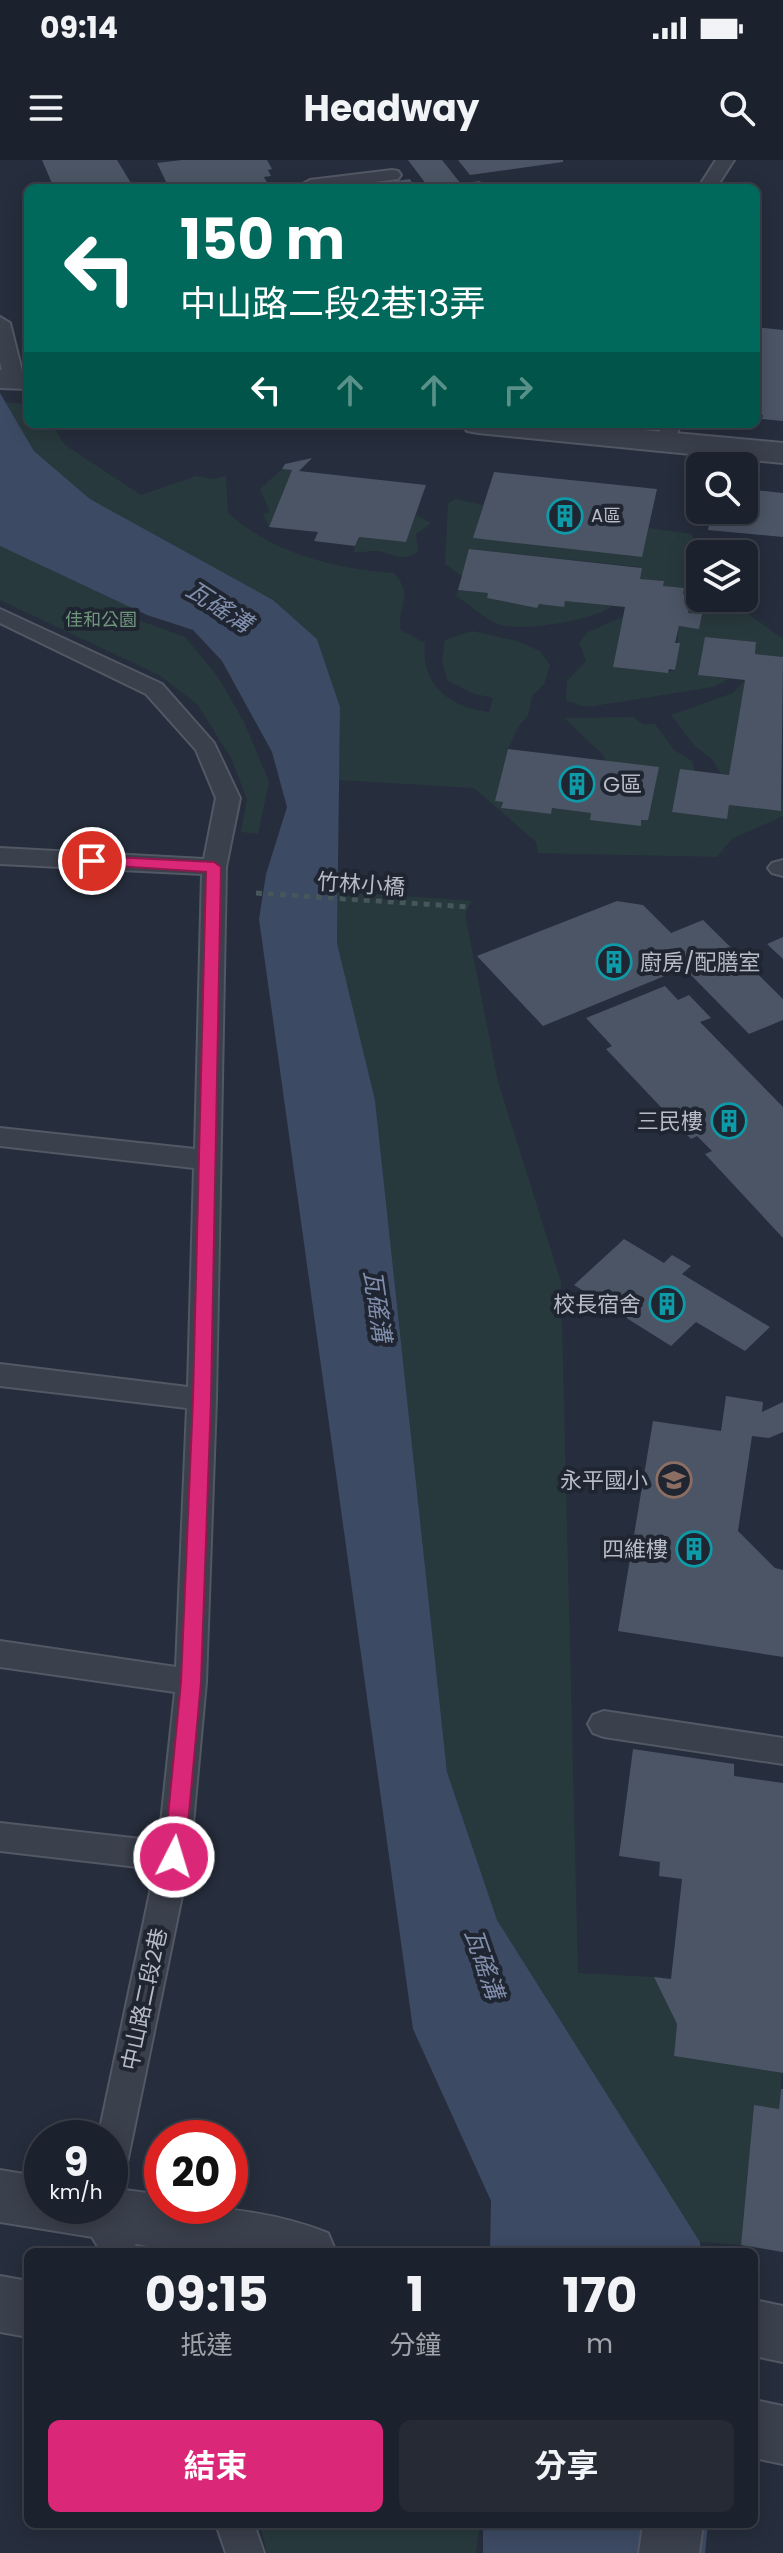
<!DOCTYPE html>
<html lang="zh-TW">
<head>
<meta charset="utf-8">
<style>
	:root { --surface:#1c222d; --page:#252a35; --text:#f1f3f6; --muted:#a0a4aa; --line:#3a3f49; --accent:#db2777 }
	body { margin:0; font-family:Poppins,"Noto Sans TC",sans-serif; background:var(--page); color:var(--text); height:100vh; display:flex; flex-direction:column; font-size:30px; white-space:nowrap }
	* { box-sizing:border-box; margin:0 }
	p { font-size:26px; color:var(--muted) }
	.icon { flex:none; width:44px; height:44px; fill:none; stroke:currentColor; stroke-width:2; stroke-linecap:round; stroke-linejoin:round }
	.map { position:relative; flex:1; overflow:hidden }
	.details { position:absolute; left:24px; top:2088px; width:734px; height:280px; display:flex; flex-direction:column; background:var(--surface); border-radius:12px; box-shadow:0 4px 20px #0003,0 0 0 2px var(--line) }
	.details>* { flex:none }
	.guide { position:absolute; left:24px; top:24px; width:736px; height:244px; border-radius:12px; box-shadow:0 4px 20px #0003,0 0 0 2px var(--line); background:#00695c; color:#fff; overflow:hidden }
	.tools { position:absolute; left:686px; top:292px; display:grid; gap:16px }
	.tools a { display:grid; place-items:center; width:72px; height:72px; border-radius:12px; background:var(--surface); box-shadow:0 4px 20px #0003,0 0 0 2px var(--line); font-size:40px }
	.speed { position:absolute; left:24px; top:1960px; display:flex; gap:16px; font-size:40px; font-weight:700; text-align:center }
	.speed>* { display:grid; place-content:center; width:104px; height:104px; border-radius:50%; background:var(--surface); box-shadow:0 4px 20px #0003,0 0 0 2px var(--line); line-height:1 }
	.speed small { font-size:20px; font-weight:400 }
	.speed .limit { border:12px solid #d22; background:#fff; color:#111 }
	.pin { position:absolute; display:grid; place-items:center; width:68px; height:68px; color:#fff; margin:-34px; border:4px solid #fff; border-radius:50%; box-shadow:0 2px 8px #0007 }
	.me { position:absolute; width:88px; margin:-44px; rotate:5deg; stroke-linejoin:round; filter:drop-shadow(0 0 6px #0008) }
	.turn { display:flex; align-items:center; gap:28px; height:168px; padding:0 24px; font-size:36px }
	.turn .icon { width:104px; height:104px; stroke-width:2.5 }
	.turn b { display:block; font-size:56px; line-height:68px }
	.lanes { display:flex; align-items:center; height:76px; padding:0 24px; background:#0003; justify-content:center; gap:40px; direction:ltr }
	.lanes .off { opacity:.35 }
	.eta { display:flex; justify-content:space-evenly; align-items:center; height:136px; text-align:center }
	.eta b { font-size:48px; font-weight:700; line-height:56px }
	.button { display:flex; gap:16px; margin-top:auto; padding:16px 24px }
	.button a { flex:1; height:92px; border-radius:12px; background:var(--accent); color:#fff; font-size:32px; font-weight:700; line-height:92px; text-align:center }
	.button a+a { background:var(--page); color:var(--text) }
	.status { display:flex; justify-content:space-between; align-items:center; height:56px; padding:0 40px; background:var(--surface); direction:ltr }
	.status svg { height:22px; fill:currentColor }
	header { display:flex; justify-content:space-between; align-items:center; height:104px; padding:0 24px; background:var(--surface); font-size:36px; font-weight:700 }
	.map>svg:first-child { display:block }
	.green { fill:#28393d }
	.water { fill:#3d4a63 }
	.building { fill:#4c5565 }
	.lines { fill:none; stroke-linecap:round; stroke-linejoin:round }
	.service-casing { stroke:#525864; stroke-width:4 }
	.minor-casing { stroke:#525864; stroke-width:4 }
	.tertiary-casing { stroke:#525864; stroke-width:4 }
	.path { stroke:#46565a; stroke-width:5; stroke-dasharray:6 6; stroke-linecap:butt }
	.service { fill:#3a404c; fill-rule:evenodd }
	.minor { fill:#3a404c; fill-rule:evenodd }
	.tertiary { fill:#3a404c; fill-rule:evenodd }
	.route { fill:#db2777; stroke:#8e194d; stroke-width:2 }
	.labels { text-anchor:middle; stroke-width:8; stroke-linejoin:round; paint-order:stroke }
	.far-poi-label { font-size:18px; fill:#b6bbc7; stroke:#1f2531; text-anchor:start }
	.far-park-label { font-size:18px; fill:#6f967b; stroke:#1f2531 }
	.poi-label { font-size:22px; fill:#b6bbc7; stroke:#1f2531; text-anchor:end }
	.street-label { font-size:22px; fill:#b6bbc7; stroke:#1f2531 }
	.water-label { font-size:24px; font-style:italic; fill:#808eac; stroke:#1f2531 }
</style>
</head>
<body>
<div class="status"><b>09:14</b><svg viewBox="0 0 49 12"><path d="M0 12V9h3v3zM5 12V6h3v6zM10 12V3h3v9zM15 12V0h3v12zM26 1h20v11H26zM47 4h2v5h-2z"/></svg></div>
<header><svg class="icon" aria-label="menu" viewBox="0 0 24 24"><path d="M4 6h16M4 12h16M4 18h16"/></svg>Headway<svg class="icon" aria-label="search" viewBox="0 0 24 24"><circle cx="10" cy="10" r="6"/><path d="M15 15l6 6"/></svg></header>
<div class="map">
<svg width="783" height="2393" viewBox="0 0 783 2393">
	<rect width="100%" height="100%" fill="#262d3c"/>
	<!-- green -->
	<g class="green">
		<path d="M 5,242 L 28,244 L 28,264 L 52,264 L 65,285 L 141,335 L 196,316 L 212,319 L 226,316 L 228,353 C 275,394 332,408 394,413 C 414,436 398,444 400,470 L 425,483 C 420,524 450,548 489,552 L 493,538 L 475,534 L 447,520 L 442,500 L 445,480 L 472,471 L 517,481 L 540,491 L 550,505 L 544,524 L 532,536 L 528,555 L 517,569 L 508,589 L 501,648 L 550,654 L 552,648 L 591,653 L 640,665 L 641,660 L 603,595 L 564,558 L 633,557 L 643,564 L 655,564 L 674,590 L 692,601 L 695,611 L 680,610 L 672,652 L 726,659 L 729,645 L 780,651 L 783,636 L 783,656 L 732,679 L 717,697 L 538,693 L 536,682 L 474,628 L 339,620 L 340,547 L 317,479 L 273,440 L 90,339 L 34,291 Z"/>
		<path d="M 282,309 L 292,310 L 269,367 L 263,354 L 270,352 L 260,329 Z"/>
		<path d="M 455,339 L 483,345 L 474,378 L 641,397 L 649,368 L 692,374 L 700,409 L 700,438 L 726,438 L 783,479 L 783,497 L 755,494 L 756,482 L 706,477 L 698,515 L 729,519 L 713,527 L 594,546 L 581,546 L 566,540 L 567,521 L 586,501 L 579,483 L 588,472 L 623,457 L 613,506 L 668,512 L 675,510 L 679,466 L 699,468 L 701,455 L 688,453 L 692,435 L 663,426 L 664,421 L 640,419 L 641,407 L 470,389 L 462,416 L 445,404 L 448,344 Z"/>
		<path d="M 416,355 L 431,363 L 416,374 L 418,392 C 397,404 392,390 373,391 C 366,391 361,393 353,392 L 359,377 L 406,382 Z"/>
		<path d="M 0,386 L 138,450 L 130,457 L 185,477 L 218,517 L 244,562 L 269,622 L 258,674 L 241,672 L 247,639 L 231,598 L 197,544 L 159,515 L 0,440 Z"/>
		<path d="M 458,430 L 488,433 L 487,438 L 537,448 L 539,444 L 563,447 L 565,441 L 612,446 C 594,460 520,473 498,464 C 483,458 469,444 456,436 Z"/>
		<path d="M 745,520 L 729,615 L 721,614 L 713,600 L 695,586 L 671,555 L 733,533 Z"/>
		<path d="M 338,731 L 472,741 L 465,754 L 498,922 L 561,1122 L 578,1813 L 654,1817 L 677,1864 L 674,1896 L 782,1913 L 779,1949 L 754,1945 L 741,2085 L 700,2082 L 497,1760 L 447,1612 L 375,940 L 337,783 Z"/>
		<path d="M 260,2364 L 480,2364 L 476,2393 L 267,2393 Z"/>
	</g>
	<!-- water -->
	<g class="water">
		<path d="M 0,233 L 34,291 L 90,339 L 273,440 L 317,479 L 340,547 L 337,783 L 375,940 L 447,1612 L 497,1760 L 700,2082 L 701,2092 L 490,2092 L 491,2041 L 413,1869 L 259,759 L 266,714 L 287,647 L 272,592 L 222,501 L 193,470 L 147,455 L 0,386 Z"/>
		<path d="M 483,2364 L 708,2364 L 705,2393 L 483,2393 Z"/>
	</g>
	<!-- building -->
	<g class="building">
		<path d="M 42,0 L 117,0 L 134,28 L 54,28 Z"/>
		<path d="M 182,0 L 267,0 L 272,9 L 268,10 L 271,16 L 264,17 L 270,28 L 169,28 L 157,3 Z"/>
		<path d="M 408,0 L 442,0 L 461,24 L 479,21 L 497,28 L 429,28 Z"/>
		<path d="M 458,0 L 563,0 L 563,2 L 470,15 Z"/>
		<path d="M 410,19 L 415,28 L 358,28 L 358,26 Z"/>
		<path d="M 756,167 L 783,170 L 783,261 L 762,259 L 763,255 L 756,254 Z"/>
		<path d="M 312,298 L 299,311 L 426,325 L 406,382 L 359,377 L 355,386 L 314,381 L 318,372 L 269,367 L 292,310 L 282,309 L 285,304 Z"/>
		<path d="M 494,312 L 657,329 L 642,397 L 473,378 Z"/>
		<path d="M 744,329 L 783,333 L 783,377 L 708,370 L 712,350 L 744,350 Z"/>
		<path d="M 469,389 L 642,408 L 640,419 L 664,421 L 663,426 L 684,428 L 683,434 L 692,435 L 688,453 L 702,454 L 699,469 L 679,466 L 675,483 L 680,483 L 675,510 L 669,509 L 668,513 L 613,507 L 625,447 L 565,441 L 564,447 L 539,444 L 537,448 L 487,438 L 488,433 L 458,430 Z"/>
		<path d="M 705,477 L 756,482 L 755,494 L 783,497 L 781,651 L 729,645 L 727,659 L 672,652 L 680,609 L 729,615 L 745,520 L 698,515 Z"/>
		<path d="M 508,589 L 659,607 L 648,660 L 641,660 L 641,666 L 590,660 L 591,653 L 552,648 L 551,654 L 501,648 L 503,642 L 495,641 Z"/>
		<path d="M 617,741 L 643,745 L 671,773 L 703,760 L 783,839 L 783,860 L 749,874 L 684,808 L 543,866 L 477,796 Z"/>
		<path d="M 783,777 L 783,799 L 767,784 Z"/>
		<path d="M 665,826 L 678,840 L 689,835 L 711,858 L 700,862 L 783,947 L 783,1078 L 705,994 L 712,991 L 697,976 L 691,979 L 606,889 L 612,886 L 586,858 Z"/>
		<path d="M 624,1079 L 664,1103 L 672,1095 L 691,1106 L 682,1114 L 770,1167 L 745,1191 L 696,1162 L 671,1186 L 574,1125 Z"/>
		<path d="M 726,1236 L 763,1242 L 762,1252 L 783,1242 L 783,1272 L 769,1278 L 752,1276 L 738,1371 L 775,1408 L 783,1410 L 783,1497 L 618,1471 L 653,1261 L 721,1271 Z"/>
		<path d="M 633,1589 L 734,1604 L 734,1616 L 783,1623 L 783,1913 L 674,1896 L 677,1864 L 654,1817 L 671,1819 L 682,1719 L 659,1716 L 660,1702 L 619,1696 Z"/>
		<path d="M 781,1929 L 783,1929 L 783,2092 L 741,2085 L 754,1945 L 779,1949 Z"/>
	</g>
	<g class="lines">
		<defs>
			<g id="service">
				<path d="M 716,0 L 734,0 L 716,28 L 698,28 Z"/>
				<path d="M 392,10 L 398,11 L 401,15 L 398,19 L 330,28 L 303,28 L 301,25 L 310,20 Z"/>
				<path d="M 0,157 L 10,163 L 24,219 L 21,223 L 14,225 L 4,219 L 0,202 Z"/>
				<path d="M 659,264 L 679,264 L 676,285 L 662,285 Z"/>
				<path d="M 0,449 L 162,524 L 214,583 L 240,638 L 226,707 L 216,1239 L 206,1522 L 190,1697 L 127,2003 L 122,2015 L 110,2019 L 110,1978 L 98,1978 L 155,1709 L 0,1691 L 0,1663 L 159,1681 L 175,1532 L 0,1507 L 0,1481 L 176,1507 L 187,1248 L 0,1226 L 0,1204 L 188,1227 L 194,1008 L 0,986 L 0,968 L 195,989 L 202,714 L 0,704 L 0,688 L 204,699 L 216,638 L 196,590 L 146,534 L 0,463 Z"/>
				<path d="M 783,700 L 783,716 L 772,713 L 768,708 L 772,703 Z"/>
				<path d="M 604,1551 L 783,1578 L 783,1604 L 604,1577 L 593,1573 L 588,1564 L 593,1555 Z"/>
				<path d="M 110,2033 L 113,2034 L 119,2046 L 117,2052 L 139,2092 L 101,2092 C 94,2078 79,2062 83,2046 L 110,2046 Z"/>
				<path d="M 216,2364 L 254,2364 L 264,2393 L 226,2393 Z"/>
			</g>
			<g id="minor">
				<path d="M 0,210 L 28,211 L 28,229 L 0,228 Z"/>
				<path d="M 462,264 L 578,264 L 783,283 L 783,303 L 478,273 L 467,271 Z"/>
				<path d="M 643,2364 L 703,2364 L 699,2393 L 639,2393 Z"/>
			</g>
			<g id="tertiary">
				<path d="M 0,2010 L 42,2017 L 42,2046 L 110,2046 L 110,2028 L 162,2035 L 162,2046 C 218,2046 275,2052 328,2073 L 336,2092 L 185,2092 L 0,2062 Z"/>
				<path d="M 0,2116 L 28,2121 L 28,2177 L 0,2172 Z"/>
				<path d="M 754,2140 L 783,2146 L 783,2202 L 754,2196 Z"/>
				<path d="M 754,2240 L 783,2246 L 783,2304 L 754,2298 Z"/>
			</g>
		</defs>
		<!-- service casing -->
		<use href="#service" class="service-casing"/>
		<!-- minor casing -->
		<use href="#minor" class="minor-casing"/>
		<!-- tertiary casing -->
		<use href="#tertiary" class="tertiary-casing"/>
		<!-- path -->
		<path class="path" d="M 256,733 L 469,747"/>
		<!-- service -->
		<use href="#service" class="service"/>
		<!-- minor -->
		<use href="#minor" class="minor"/>
		<!-- tertiary -->
		<use href="#tertiary" class="tertiary"/>
	</g>
	<!-- route -->
	<path class="route" d="M 92,696 L 214,702 L 221,707 L 211,1239 L 201,1522 L 185,1697 L 182,1704 L 174,1707 L 167,1704 L 164,1697 L 181,1522 L 193,1239 L 206,712 L 86,704 L 86,697 Z"/>
	<!-- icons -->
	<defs>
		<symbol id="building-ring" viewBox="-11 -11 22 22"><circle r="9.5" fill="#1f2531" stroke="#0f9aa8" stroke-width="1.5"/><path d="M-4-6H4V6H1V3H-1V6H-4ZM-2.5-4.3h1.7v1.8h-1.7ZM.8-4.3h1.7v1.8H.8ZM-2.5-1h1.7V.8h-1.7ZM.8-1h1.7V.8H.8Z" fill="#0f9aa8"/></symbol>
		<symbol id="school-ring" viewBox="-11 -11 22 22"><circle r="9.5" fill="#1f2531" stroke="#8d6e63" stroke-width="1.5"/><path d="M0-5L7-2L0 1L-7-2ZM-4 1L0 2.5L4 1V4Q0 6-4 4Z" fill="#8d6e63"/></symbol>
	</defs>
	<g fill-rule="evenodd">
		<use href="#building-ring" x="545" y="336" width="40" height="40"/>
		<use href="#building-ring" x="557" y="604" width="40" height="40"/>
		<use href="#building-ring" x="594" y="782" width="40" height="40"/>
		<use href="#building-ring" x="709" y="941" width="40" height="40"/>
		<use href="#building-ring" x="647" y="1124" width="40" height="40"/>
		<use href="#school-ring" x="654" y="1300" width="40" height="40"/>
		<use href="#building-ring" x="674" y="1369" width="40" height="40"/>
	</g>
	<g class="labels">
		<!-- far-poi labels -->
		<g class="far-poi-label">
			<text x="591" y="362">A區</text>
		</g>
		<!-- far-park labels -->
		<g class="far-park-label">
			<text x="101" y="466">佳和公園</text>
		</g>
		<!-- poi labels -->
		<g class="poi-label">
			<text x="603" y="632" text-anchor="start">G區</text>
			<text x="640" y="810" text-anchor="start">廚房/配膳室</text>
			<text x="703" y="969">三民樓</text>
			<text x="641" y="1152">校長宿舍</text>
			<text x="648" y="1328">永平國小</text>
			<text x="668" y="1397">四維樓</text>
		</g>
		<!-- street labels -->
		<g class="street-label">
			<text transform="translate(361 724) rotate(4)" y="8">竹林小橋</text>
			<text transform="translate(144 1839) rotate(-78)" y="8">中山路二段2巷</text>
		</g>
		<!-- water labels -->
		<g class="water-label">
			<text transform="translate(219 447) rotate(33)" y="8">瓦磘溝</text>
			<text transform="translate(377 1146) rotate(82)" y="8">瓦磘溝</text>
			<text transform="translate(484 1804) rotate(71)" y="8">瓦磘溝</text>
		</g>
	</g>
</svg>
<div class="tools">
<a><svg class="icon" aria-label="search" viewBox="0 0 24 24"><circle cx="10" cy="10" r="6"/><path d="M15 15l6 6"/></svg></a>
<a><svg class="icon" aria-label="layers" viewBox="0 0 24 24"><path d="M12 4l9 5-9 5-9-5zM3 14l9 5 9-5"/></svg></a>
</div>
<div class="speed"><div>9<small>km/h</small></div><div class="limit">20</div></div>
<div class="pin" style="left:92px;top:701px;background:#d93025"><svg class="icon" aria-label="arrive" viewBox="0 0 24 24"><path d="M6 21V4h12l-3 4 3 4H6"/></svg></div>
<svg class="me" style="left:174px;top:1697px" viewBox="-20 -20 40 40"><circle r="17" fill="#db2777" stroke="#fff" stroke-width="3"/><path d="M0-11L8 9 0 5-8 9z" fill="#fff"/></svg>
<div class="guide">
<div class="turn"><svg class="icon" aria-label="left" viewBox="0 0 24 24"><path d="M17 20v-9H6M10 6l-5 5 5 5"/></svg><div><b>150 m</b>中山路二段2巷13弄</div></div>
<div class="lanes"><svg class="icon" aria-label="left" viewBox="0 0 24 24"><path d="M17 20v-9H6M10 6l-5 5 5 5"/></svg><svg class="icon off" aria-label="ahead" viewBox="0 0 24 24"><path d="M12 20V5M6 11l6-6 6 6"/></svg><svg class="icon off" aria-label="ahead" viewBox="0 0 24 24"><path d="M12 20V5M6 11l6-6 6 6"/></svg><svg class="icon off" aria-label="right" viewBox="0 0 24 24"><path d="M7 20v-9h11M14 6l5 5-5 5"/></svg></div>
</div>
<section class="details">
<div class="eta">
<div><b>09:15</b><p>抵達</p></div>
<div><b>1</b><p>分鐘</p></div>
<div><b>170</b><p>m</p></div>
</div>
<div class="button"><a>結束</a><a>分享</a></div>
</section>
</div>
</body>
</html>
